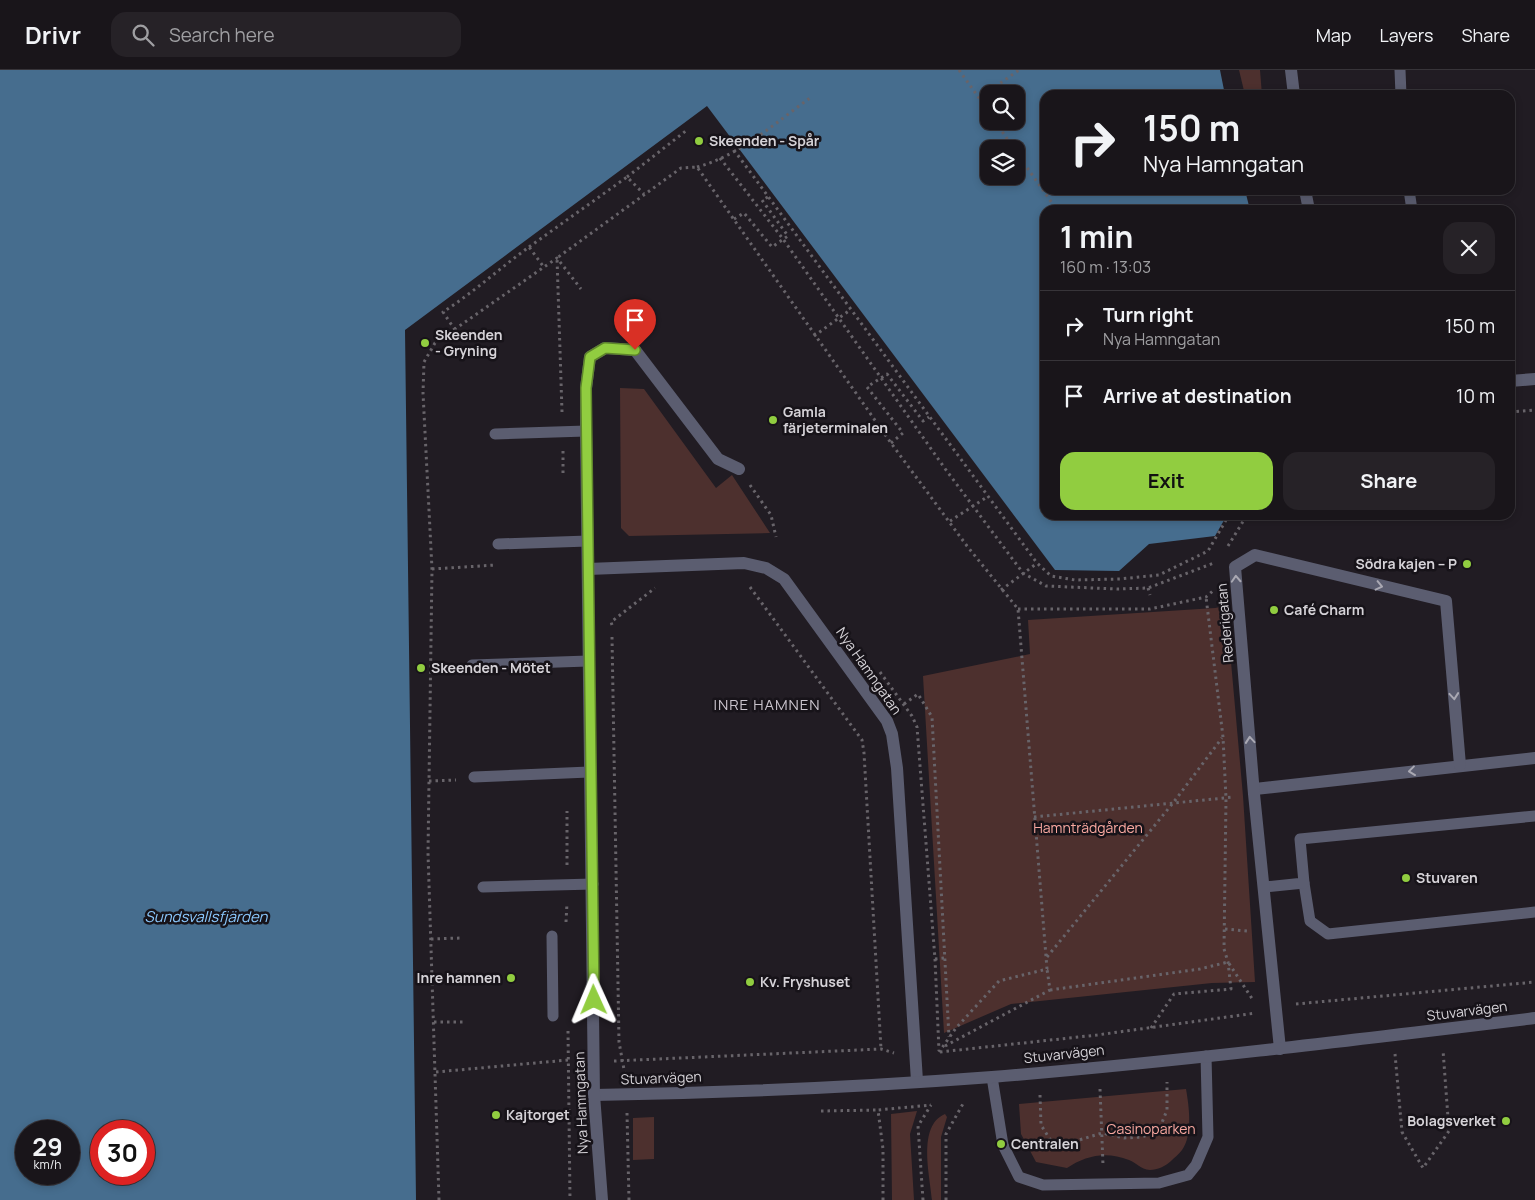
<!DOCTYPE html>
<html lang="en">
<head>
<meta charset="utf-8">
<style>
	:root { --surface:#19151a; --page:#262227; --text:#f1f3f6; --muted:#9f9fa2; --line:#373439; --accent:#91cd40 }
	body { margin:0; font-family:Manrope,sans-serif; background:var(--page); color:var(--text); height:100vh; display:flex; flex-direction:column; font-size:19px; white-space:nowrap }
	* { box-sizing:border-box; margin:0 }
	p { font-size:16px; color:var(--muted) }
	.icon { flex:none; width:28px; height:28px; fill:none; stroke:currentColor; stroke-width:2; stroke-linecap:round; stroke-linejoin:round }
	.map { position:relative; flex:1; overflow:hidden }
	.details { position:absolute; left:1040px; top:135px; width:475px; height:315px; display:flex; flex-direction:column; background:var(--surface); border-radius:15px; box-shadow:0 2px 8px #0003,0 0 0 1px var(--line) }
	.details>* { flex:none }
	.top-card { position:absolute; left:1040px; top:20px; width:475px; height:105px; border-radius:15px; box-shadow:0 2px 8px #0003,0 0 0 1px var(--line); background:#19151a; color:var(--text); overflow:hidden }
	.tools { position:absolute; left:980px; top:15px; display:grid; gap:10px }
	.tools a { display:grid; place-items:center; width:45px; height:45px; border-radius:10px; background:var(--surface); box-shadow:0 2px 8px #0003,0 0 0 1px var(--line); font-size:25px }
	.speed { position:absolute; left:15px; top:1050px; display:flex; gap:10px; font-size:25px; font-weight:700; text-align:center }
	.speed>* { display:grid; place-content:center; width:65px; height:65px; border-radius:50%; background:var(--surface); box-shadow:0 2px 8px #0003,0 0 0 1px var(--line); line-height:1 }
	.speed small { font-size:12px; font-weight:400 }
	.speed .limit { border:8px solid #d22; background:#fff; color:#111 }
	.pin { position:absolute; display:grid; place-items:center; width:42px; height:42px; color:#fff; margin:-51px -21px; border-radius:50% 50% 50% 0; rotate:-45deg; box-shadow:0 0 5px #0007 }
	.pin .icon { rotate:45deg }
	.me { position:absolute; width:55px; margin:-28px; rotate:359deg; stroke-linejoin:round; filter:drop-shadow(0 0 4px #0008) }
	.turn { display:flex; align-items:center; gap:18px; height:105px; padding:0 20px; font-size:22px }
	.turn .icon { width:65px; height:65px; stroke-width:2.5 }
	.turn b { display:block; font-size:35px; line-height:42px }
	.round { display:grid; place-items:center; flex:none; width:52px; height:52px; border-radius:15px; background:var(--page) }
	.summary { display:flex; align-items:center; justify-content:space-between; height:85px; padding:0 20px }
	h1 { font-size:30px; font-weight:700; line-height:38px }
	.cta { display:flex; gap:10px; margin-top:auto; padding:10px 20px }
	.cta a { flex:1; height:58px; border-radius:15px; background:var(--accent); color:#111; font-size:20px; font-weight:700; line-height:58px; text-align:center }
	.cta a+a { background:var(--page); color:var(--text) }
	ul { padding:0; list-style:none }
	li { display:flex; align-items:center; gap:15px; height:70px; padding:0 20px; border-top:1px solid var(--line) }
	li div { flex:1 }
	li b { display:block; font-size:19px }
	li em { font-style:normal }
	header { display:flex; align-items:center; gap:30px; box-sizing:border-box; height:70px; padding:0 25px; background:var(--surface); border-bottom:1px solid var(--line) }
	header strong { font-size:24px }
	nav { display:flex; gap:28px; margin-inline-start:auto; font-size:18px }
	.search { width:350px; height:45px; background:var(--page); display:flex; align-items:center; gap:12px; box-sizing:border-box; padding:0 18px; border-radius:15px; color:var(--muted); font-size:19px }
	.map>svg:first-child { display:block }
	.green { fill:#4d302e }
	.water { fill:#466d8e; fill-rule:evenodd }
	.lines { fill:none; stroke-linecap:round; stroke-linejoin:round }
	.path { stroke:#68646a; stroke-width:3; stroke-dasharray:2.5 4; stroke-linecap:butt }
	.service { stroke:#5b5d70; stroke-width:11 }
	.minor { stroke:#5b5d70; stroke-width:12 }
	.oneway { stroke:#aaa9b3 }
	.route-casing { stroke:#5e852a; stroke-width:12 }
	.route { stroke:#91cd40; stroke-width:9 }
	.poi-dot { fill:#91cd40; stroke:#171319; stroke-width:2 }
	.labels { text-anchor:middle; stroke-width:5; stroke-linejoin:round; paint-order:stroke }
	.poi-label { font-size:14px; font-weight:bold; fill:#d5d2d7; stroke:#171319; text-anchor:start }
	.street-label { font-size:14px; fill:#d5d2d7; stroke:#171319 }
	.park-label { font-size:14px; fill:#f9a8a0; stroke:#171319 }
	.neighbourhood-label { font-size:15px; letter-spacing:1px; fill:#cac4cd; stroke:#171319 }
	.water-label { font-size:15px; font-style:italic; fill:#8bc8fd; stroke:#171319 }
</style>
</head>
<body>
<header>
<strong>Drivr</strong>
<div class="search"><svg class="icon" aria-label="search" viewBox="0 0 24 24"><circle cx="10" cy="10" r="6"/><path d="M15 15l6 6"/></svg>Search here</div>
<nav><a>Map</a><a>Layers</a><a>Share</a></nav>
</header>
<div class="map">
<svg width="1535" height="1130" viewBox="0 0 1535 1130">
	<rect width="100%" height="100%" fill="#211c23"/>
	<!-- green -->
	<g class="green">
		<path d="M 1239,0 L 1260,0 L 1262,25 L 1245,25 Z"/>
		<path d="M 620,318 L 644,319 L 716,418 L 732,405 L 770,463 L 629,466 L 621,458 Z"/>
		<path d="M 1226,536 L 1243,726 L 1255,912 L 1212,913 L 1011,934 L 944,963 L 923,606 L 1030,584 L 1028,550 L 1215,538 Z"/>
		<path d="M 1186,1019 C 1189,1036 1193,1065 1182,1080 C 1179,1084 1174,1088 1171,1091 C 1166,1096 1157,1100 1150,1100 C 1140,1099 1137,1093 1129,1090 C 1107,1081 1086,1085 1067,1098 L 1036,1092 L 1021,1064 L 1019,1034 Z"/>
		<path d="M 917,1041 L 910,1064 L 914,1130 L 892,1130 L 891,1044 Z"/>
		<path d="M 945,1044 L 947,1047 L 941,1067 L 941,1130 L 932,1130 C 930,1105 917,1056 945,1044 Z"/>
		<path d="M 654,1047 L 654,1089 L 633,1090 L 633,1048 Z"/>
	</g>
	<!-- water -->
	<path class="water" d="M 0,0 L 1220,0 L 1225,25 L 1045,25 L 1045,120 L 1245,120 L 1250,140 L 1045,140 L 1045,445 L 1227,445 L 1215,466 L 1149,474 L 1119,501 L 1055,500 L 707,36 L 405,260 L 416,1130 L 0,1130 ZM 989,24 L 1016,24 L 1016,51 L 989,51 ZM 989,79 L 1016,79 L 1016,106 L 989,106 ZM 26,1061 L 69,1061 L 69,1104 L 26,1104 ZM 101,1061 L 144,1061 L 144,1104 L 101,1104 Z"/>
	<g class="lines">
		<!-- path -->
		<g class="path">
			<path d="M 959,0 L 989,42"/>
			<path d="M 979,28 L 1019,0"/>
			<path d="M 995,51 L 1014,79"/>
			<path d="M 734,80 L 1037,493 L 1051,506 L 1075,510 L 1120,509 L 1159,505 L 1208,481 L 1229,445"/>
			<path d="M 1016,82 L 1057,140"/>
			<path d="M 720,88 L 783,169 L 946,400 L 1023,503 L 1046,516 L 1117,519 L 1148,518 L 1214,493"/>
			<path d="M 697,97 C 739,86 775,53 810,28"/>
			<path d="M 627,107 L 687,60"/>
			<path d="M 734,149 L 744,143 L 772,177 L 788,166 L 762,130 L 768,127"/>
			<path d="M 529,177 L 627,107 L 644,124"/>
			<path d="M 455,260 L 443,242 C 474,222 500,198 529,177 L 543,196"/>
			<path d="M 814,266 L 850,240"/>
			<path d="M 562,342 L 557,188 L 681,98 L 697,97 L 891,373 L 967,476 L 1018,539 L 1047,899 L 999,911 L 956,958 L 939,982"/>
			<path d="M 1510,342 L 1535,340"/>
			<path d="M 891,373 L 903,363 L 867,317 L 887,304 L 923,351 L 929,347"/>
			<path d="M 563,381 L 563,407"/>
			<path d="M 750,415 L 771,445 L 776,467"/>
			<path d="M 950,451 L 987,427"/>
			<path d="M 1228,476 L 1247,445"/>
			<path d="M 432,499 L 496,495"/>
			<path d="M 750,517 L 862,670 L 864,683 L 881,979"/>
			<path d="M 1148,518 L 1150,525"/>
			<path d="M 1001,520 L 1036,494"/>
			<path d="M 1018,539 L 1150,539 L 1206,527 L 1215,519"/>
			<path d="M 612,555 L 611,552 L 655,518"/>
			<path d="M 612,567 L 619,972 L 625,1005"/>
			<path d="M 431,598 L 452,597"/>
			<path d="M 880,602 L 912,646 L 917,657 L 935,889 L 939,981"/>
			<path d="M 904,634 L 918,624 L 932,647 L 949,967"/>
			<path d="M 429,711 L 456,710"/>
			<path d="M 1034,747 L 1234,727"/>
			<path d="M 567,795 L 567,741"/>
			<path d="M 566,852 L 567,833"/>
			<path d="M 1225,859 L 1247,861"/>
			<path d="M 431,869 L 462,868"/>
			<path d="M 1047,887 L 1173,733 L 1222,668"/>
			<path d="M 935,889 L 945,888"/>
			<path d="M 1050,920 L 1200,899 L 1228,892 L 1253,930"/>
			<path d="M 1296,934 L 1535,912"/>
			<path d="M 434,952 L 464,952"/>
			<path d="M 1151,958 L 1174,924 L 1231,919 L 1228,892 L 1224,879 L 1226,728 L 1223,667 L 1206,527"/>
			<path d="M 568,961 L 570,1130"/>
			<path d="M 945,976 L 1050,920 L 1047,899"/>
			<path d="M 940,982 L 1097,965 L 1256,943"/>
			<path d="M 1395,984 L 1402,1062 L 1423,1098 L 1449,1061 L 1443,980"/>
			<path d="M 614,991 L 881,979 L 894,983"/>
			<path d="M 436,1002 L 568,990"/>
			<path d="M 1100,1019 L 1103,1095"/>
			<path d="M 1040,1025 L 1041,1055 L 1051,1071 L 1076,1071 L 1102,1063 L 1124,1068 L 1142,1067 L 1159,1060 L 1167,1040 L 1167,1012"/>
			<path d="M 821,1041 L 878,1040"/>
			<path d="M 627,1043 L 629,1130"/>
			<path d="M 439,1130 L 428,783 L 432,499 L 423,323 L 424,292 L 435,273 L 557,188 L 581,219"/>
			<path d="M 883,1130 L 883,1079 L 878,1040 L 931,1035"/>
			<path d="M 923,1130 L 918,1056 L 931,1035"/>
			<path d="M 946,1130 L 946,1064 L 964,1032"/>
		</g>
		<!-- service -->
		<g class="service">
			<path d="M 1400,0 L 1401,25"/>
			<path d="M 1409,120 L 1412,140"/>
			<path d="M 495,364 L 586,361"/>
			<path d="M 498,474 L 588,471"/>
			<path d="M 472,595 L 588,591"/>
			<path d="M 474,707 L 589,702"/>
			<path d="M 1304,813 L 1310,851 L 1328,864 L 1535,842"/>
			<path d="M 483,817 L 593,814"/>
			<path d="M 1265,817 L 1304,813 L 1300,769 L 1535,746"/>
			<path d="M 552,866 L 553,946"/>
			<path d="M 992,1007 L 1003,1075 L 1019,1107 L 1043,1115 L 1159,1113 L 1188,1105 L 1196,1095 L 1208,1067 L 1206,986"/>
		</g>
		<!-- minor -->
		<g class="minor">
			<path d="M 1291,0 L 1294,25"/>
			<path d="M 1305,120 L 1309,140"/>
			<path d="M 1510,311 L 1535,309"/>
			<path d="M 588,499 L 744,493 L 766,498 L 784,509 L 887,651 L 892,664 L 897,698 L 917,1011"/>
			<path d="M 1255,719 L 1535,688"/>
			<path d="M 1280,979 L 1254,724 L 1235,497 L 1255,485 L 1446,531 L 1460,695"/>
			<path d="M 594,1025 C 727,1023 860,1017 992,1007 C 1174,992 1354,970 1535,948"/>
			<path d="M 602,1130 L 594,1025 L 586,361 L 586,318 L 590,287 L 605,278 L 635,280 L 718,389 L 739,399"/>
		</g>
	</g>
	<!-- one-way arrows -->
	<defs><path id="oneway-chevron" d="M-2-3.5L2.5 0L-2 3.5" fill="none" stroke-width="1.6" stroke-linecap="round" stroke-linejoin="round" transform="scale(1.25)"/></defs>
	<g class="oneway">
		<use href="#oneway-chevron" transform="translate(1236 509) rotate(-93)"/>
		<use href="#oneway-chevron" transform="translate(1379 516) rotate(13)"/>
		<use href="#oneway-chevron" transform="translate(1454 626) rotate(85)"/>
		<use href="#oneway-chevron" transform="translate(1250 670) rotate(-95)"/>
		<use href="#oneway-chevron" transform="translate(1412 701) rotate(173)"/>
	</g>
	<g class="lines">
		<defs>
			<path id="route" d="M 594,930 L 586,318 L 590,287 L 605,278 L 635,280"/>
		</defs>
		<!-- route casing -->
		<use href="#route" class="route-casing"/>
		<!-- route -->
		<use href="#route" class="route"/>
	</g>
	<!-- markers -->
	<g class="poi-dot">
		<circle cx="699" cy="71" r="5"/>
		<circle cx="425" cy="273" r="5"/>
		<circle cx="773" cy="350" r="5"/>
		<circle cx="1467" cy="494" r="5"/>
		<circle cx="1274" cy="540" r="5"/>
		<circle cx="421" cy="598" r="5"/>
		<circle cx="1406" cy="808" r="5"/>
		<circle cx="511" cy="908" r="5"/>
		<circle cx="750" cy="912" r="5"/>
		<circle cx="496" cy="1045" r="5"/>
		<circle cx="1506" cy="1051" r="5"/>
		<circle cx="1001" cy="1074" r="5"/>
	</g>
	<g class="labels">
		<!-- poi labels -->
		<g class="poi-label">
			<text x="709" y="76">Skeenden - Spår</text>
			<text x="435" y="270">Skeenden<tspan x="435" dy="16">- Gryning</tspan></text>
			<text x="783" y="347">Gamla<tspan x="783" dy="16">färjeterminalen</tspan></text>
			<text x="1457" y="499" text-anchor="end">Södra kajen – P</text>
			<text x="1284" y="545">Café Charm</text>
			<text x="431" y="603">Skeenden - Mötet</text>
			<text x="1416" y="813">Stuvaren</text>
			<text x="501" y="913" text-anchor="end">Inre hamnen</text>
			<text x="760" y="917">Kv. Fryshuset</text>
			<text x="506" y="1050">Kajtorget</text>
			<text x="1496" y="1056" text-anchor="end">Bolagsverket</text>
			<text x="1011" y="1079">Centralen</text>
		</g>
		<!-- street labels -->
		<g class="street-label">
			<text transform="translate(1225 553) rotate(-95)" y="5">Rederigatan</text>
			<text transform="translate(869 601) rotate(55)" y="5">Nya Hamngatan</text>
			<text transform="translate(1467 941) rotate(-7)" y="5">Stuvarvägen</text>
			<text transform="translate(1064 984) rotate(-6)" y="5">Stuvarvägen</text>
			<text transform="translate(661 1008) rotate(-2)" y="5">Stuvarvägen</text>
			<text transform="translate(581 1033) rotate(-92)" y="5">Nya Hamngatan</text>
		</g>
		<!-- park labels -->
		<g class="park-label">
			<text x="1088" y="763">Hamnträdgården</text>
			<text x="1151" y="1064">Casinoparken</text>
		</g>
		<!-- neighbourhood labels -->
		<g class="neighbourhood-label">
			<text x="767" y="640">INRE HAMNEN</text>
		</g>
		<!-- water labels -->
		<g class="water-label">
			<text x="206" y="852">Sundsvallsfjärden</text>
		</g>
	</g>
</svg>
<div class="tools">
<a><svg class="icon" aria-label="search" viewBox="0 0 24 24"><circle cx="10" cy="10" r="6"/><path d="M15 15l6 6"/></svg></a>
<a><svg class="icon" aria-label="layers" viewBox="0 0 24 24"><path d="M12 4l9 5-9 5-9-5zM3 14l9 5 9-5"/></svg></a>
</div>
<div class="speed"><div>29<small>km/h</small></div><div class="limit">30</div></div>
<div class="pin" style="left:635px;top:280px;background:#d93025"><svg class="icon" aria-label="arrive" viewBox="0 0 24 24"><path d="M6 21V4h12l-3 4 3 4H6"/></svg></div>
<svg class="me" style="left:594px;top:930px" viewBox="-20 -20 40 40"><path d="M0-17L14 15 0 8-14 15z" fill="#91cd40" stroke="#fff" stroke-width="4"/></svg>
<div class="top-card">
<div class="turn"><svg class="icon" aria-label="right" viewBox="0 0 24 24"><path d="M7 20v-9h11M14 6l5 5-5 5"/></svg><div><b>150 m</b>Nya Hamngatan</div></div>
</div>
<section class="details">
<div class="summary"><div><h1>1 min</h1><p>160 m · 13:03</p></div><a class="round"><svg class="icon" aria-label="close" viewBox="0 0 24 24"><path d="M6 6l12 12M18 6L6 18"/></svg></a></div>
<ul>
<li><svg class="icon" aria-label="right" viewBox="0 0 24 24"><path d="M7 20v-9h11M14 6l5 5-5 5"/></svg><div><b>Turn right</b><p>Nya Hamngatan</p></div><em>150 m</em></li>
<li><svg class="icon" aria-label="arrive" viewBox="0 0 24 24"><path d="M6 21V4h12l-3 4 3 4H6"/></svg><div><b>Arrive at destination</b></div><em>10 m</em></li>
</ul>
<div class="cta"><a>Exit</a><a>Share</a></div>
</section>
</div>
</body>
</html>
